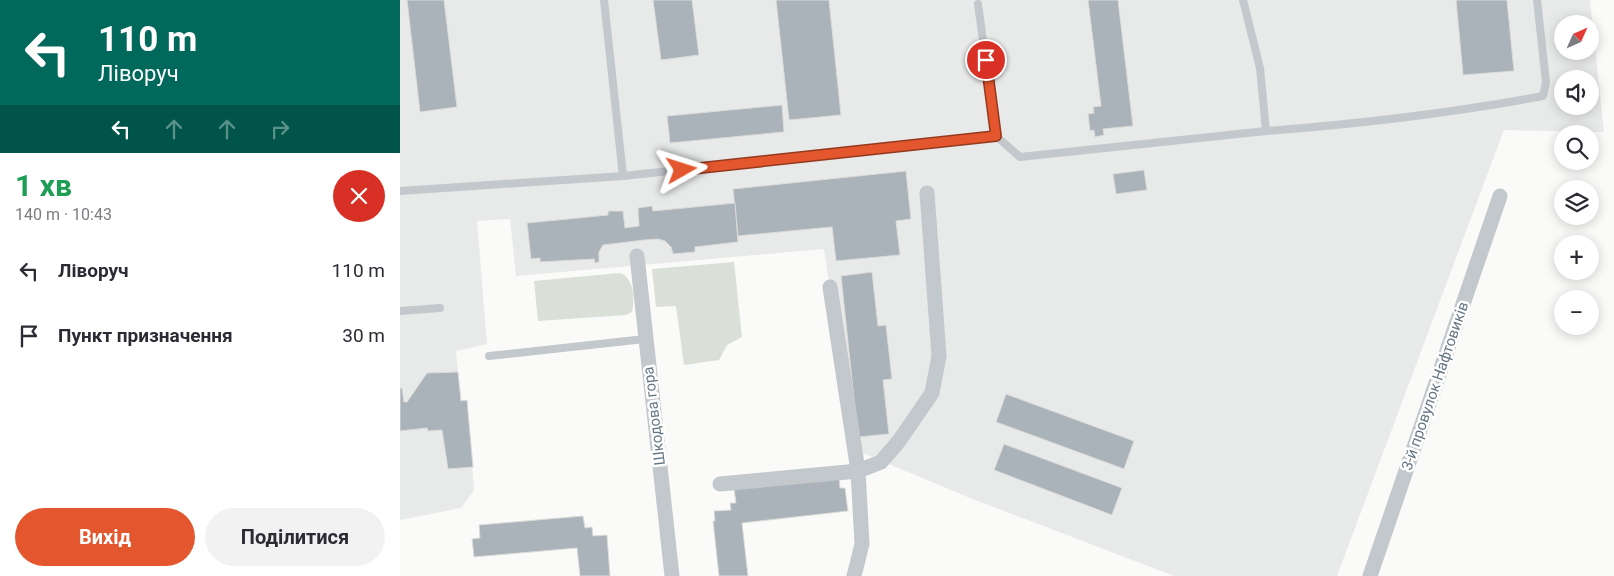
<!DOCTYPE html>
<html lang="uk">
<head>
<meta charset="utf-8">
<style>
	:root { --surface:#fff; --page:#f2f2f3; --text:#2b2b33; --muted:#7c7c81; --accent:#e4572e }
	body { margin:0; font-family:Roboto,sans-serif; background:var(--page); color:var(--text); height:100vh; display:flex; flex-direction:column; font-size:19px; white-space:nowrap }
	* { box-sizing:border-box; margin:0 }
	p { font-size:16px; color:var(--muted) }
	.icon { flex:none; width:28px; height:28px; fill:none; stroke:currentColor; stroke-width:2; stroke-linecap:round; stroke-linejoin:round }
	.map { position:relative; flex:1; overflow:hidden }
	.sheet { display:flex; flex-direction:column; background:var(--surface); width:400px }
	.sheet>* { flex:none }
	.top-card { background:#00695c; color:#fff; overflow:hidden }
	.needle { width:32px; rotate:45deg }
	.buttons { position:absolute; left:1154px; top:15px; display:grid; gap:10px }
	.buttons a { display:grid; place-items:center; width:45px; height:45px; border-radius:50%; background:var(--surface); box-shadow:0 2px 12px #0003; font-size:25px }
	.pin { position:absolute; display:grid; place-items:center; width:42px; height:42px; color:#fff; margin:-21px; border:2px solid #fff; border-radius:50%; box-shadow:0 1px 5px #0007 }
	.me { position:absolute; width:55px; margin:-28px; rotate:84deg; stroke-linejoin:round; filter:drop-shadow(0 0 4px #0008) }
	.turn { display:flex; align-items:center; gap:18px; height:105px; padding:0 15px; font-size:22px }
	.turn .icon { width:65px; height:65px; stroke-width:2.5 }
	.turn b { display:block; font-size:35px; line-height:42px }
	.lanes { display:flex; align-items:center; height:48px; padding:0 15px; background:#0003; justify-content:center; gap:25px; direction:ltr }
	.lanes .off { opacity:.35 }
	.round { display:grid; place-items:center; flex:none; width:52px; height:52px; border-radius:26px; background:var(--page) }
	.head { display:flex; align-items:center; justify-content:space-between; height:85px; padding:0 15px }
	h1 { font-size:30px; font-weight:700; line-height:38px; color:#1e9e55 }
	.button { display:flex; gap:10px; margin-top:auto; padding:10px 15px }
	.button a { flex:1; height:58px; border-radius:30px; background:var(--accent); color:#fff; font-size:20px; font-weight:700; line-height:58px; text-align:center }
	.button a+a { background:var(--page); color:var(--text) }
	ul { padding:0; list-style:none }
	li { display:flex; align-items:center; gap:15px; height:65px; padding:0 15px }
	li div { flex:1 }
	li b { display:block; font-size:19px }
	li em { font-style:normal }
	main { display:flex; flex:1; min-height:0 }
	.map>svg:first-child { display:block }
	.built { fill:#e8e9e9; fill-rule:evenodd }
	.green { fill:#dadfd7 }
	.building { fill:#aab3b9; stroke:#dcdcda }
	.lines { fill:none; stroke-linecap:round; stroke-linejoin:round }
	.service { stroke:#c3c8cc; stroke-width:8 }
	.minor { stroke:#c3c8cc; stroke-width:15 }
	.route-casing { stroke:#94391e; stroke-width:12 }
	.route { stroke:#e4572e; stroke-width:9 }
	.labels { text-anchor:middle; stroke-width:5; stroke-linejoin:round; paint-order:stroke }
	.street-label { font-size:15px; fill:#657683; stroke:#fff }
</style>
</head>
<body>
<main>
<section class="sheet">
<div class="top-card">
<div class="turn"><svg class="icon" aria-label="left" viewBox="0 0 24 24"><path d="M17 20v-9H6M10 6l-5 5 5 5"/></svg><div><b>110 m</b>Ліворуч</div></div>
<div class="lanes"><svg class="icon" aria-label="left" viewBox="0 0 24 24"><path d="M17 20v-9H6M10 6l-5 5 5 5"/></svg><svg class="icon off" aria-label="ahead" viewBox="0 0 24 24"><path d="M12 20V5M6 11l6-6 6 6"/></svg><svg class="icon off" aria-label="ahead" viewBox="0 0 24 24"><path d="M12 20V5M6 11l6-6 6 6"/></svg><svg class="icon off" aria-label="right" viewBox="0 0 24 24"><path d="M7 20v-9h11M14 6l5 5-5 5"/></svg></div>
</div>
<div class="head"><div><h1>1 хв</h1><p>140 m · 10:43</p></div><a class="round" style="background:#d93025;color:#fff"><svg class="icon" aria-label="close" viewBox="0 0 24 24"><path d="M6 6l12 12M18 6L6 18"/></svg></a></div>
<ul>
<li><svg class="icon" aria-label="left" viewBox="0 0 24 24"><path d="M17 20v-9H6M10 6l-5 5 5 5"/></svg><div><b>Ліворуч</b></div><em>110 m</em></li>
<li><svg class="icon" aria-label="arrive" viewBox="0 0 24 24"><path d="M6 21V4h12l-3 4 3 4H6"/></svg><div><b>Пункт призначення</b></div><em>30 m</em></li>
</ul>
<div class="button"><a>Вихід</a><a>Поділитися</a></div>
</section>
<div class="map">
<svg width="1214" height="576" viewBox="0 0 1214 576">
	<rect width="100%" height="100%" fill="#fafaf8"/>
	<!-- built -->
	<path class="built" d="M 0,0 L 1190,0 L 1204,132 L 1104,130 L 937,576 L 774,576 L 570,498 L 453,449 L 424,249 L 116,276 L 110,219 L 77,221 L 87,344 L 56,351 L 61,400 L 67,400 L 74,490 L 61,508 L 0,520 ZM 1162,24 L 1190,24 L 1190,51 L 1162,51 ZM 1162,79 L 1190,79 L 1190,106 L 1162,106 Z"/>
	<!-- green -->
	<g class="green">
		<path d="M 334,262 L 342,337 L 327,345 L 319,360 L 284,365 L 276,306 L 256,307 L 252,269 Z"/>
		<path d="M 220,273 C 234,278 235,299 232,312 L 226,315 L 138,321 L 134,281 Z"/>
	</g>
	<!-- building -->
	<g class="building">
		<path d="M 7,0 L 44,0 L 57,107 L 20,112 Z"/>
		<path d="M 253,0 L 292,0 L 299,55 L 261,60 Z"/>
		<path d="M 376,0 L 429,0 L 441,115 L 389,120 Z"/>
		<path d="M 688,0 L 718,0 L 733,126 L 703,129 L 704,135 L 695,137 L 694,130 L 690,131 L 688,114 L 694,113 L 693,107 L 701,106 Z"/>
		<path d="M 1056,0 L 1107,0 L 1114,71 L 1063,75 Z"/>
		<path d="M 382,105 L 384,132 L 270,143 L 267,116 Z"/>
		<path d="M 744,170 L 747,190 L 716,194 L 713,174 Z"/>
		<path d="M 506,171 L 511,219 L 496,221 L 500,255 L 436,261 L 432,227 L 338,236 L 333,189 Z"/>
		<path d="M 335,203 L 338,242 L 295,247 L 295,252 L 273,254 L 271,247 L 265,241 L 258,239 L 244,240 L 203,245 L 199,252 L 199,262 L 195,263 L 194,259 L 140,262 L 140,258 L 131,259 L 127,223 L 208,215 L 208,211 L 223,211 L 225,228 L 239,226 L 238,208 L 252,206 L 253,211 Z"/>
		<path d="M 472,272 L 478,326 L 486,325 L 492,379 L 483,380 L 489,434 L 458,437 L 441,276 Z"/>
		<path d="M 58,372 L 61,401 L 67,400 L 73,467 L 48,469 L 42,430 L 28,431 L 27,428 L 0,431 L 0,388 L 2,388 L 4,402 L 7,402 L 27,373 Z"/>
		<path d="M 606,394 L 734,441 L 724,469 L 596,422 Z"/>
		<path d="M 604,444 L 722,488 L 712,515 L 594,470 Z"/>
		<path d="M 439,478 L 440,488 L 445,488 L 448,511 L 342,523 L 348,576 L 319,576 L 313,521 L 315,521 L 314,511 L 331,510 L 330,503 L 336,503 L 334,489 Z"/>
		<path d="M 183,516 L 185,528 L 192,527 L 193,536 L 207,535 L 210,576 L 180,576 L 177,548 L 74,557 L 72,539 L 80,538 L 79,525 Z"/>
	</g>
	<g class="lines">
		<!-- service -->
		<g class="service">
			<path d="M 204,0 L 223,176"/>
			<path d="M 843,0 L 860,68 L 866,131 C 958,124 1052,113 1143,96 L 1146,82 L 1137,0"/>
			<path d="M 578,4 L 596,136 L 620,157 L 866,131"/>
			<path d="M 0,191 L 223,176 L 596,136"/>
			<path d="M 0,311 L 40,308"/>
			<path d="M 89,356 L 245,339"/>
		</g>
		<!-- minor -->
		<g class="minor">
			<path d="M 237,256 L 272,576"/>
			<path d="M 430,287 L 458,471 L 462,544 L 454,576"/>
			<path d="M 320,484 L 458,471 L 481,462 L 499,441 L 532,393 L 539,356 L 527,193"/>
			<path d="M 970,576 L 1100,196"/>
		</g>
	</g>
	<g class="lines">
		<defs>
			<path id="route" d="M 282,170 L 596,136 L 586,60"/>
		</defs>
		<!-- route casing -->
		<use href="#route" class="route-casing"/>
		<!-- route -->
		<use href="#route" class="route"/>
	</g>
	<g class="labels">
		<!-- street labels -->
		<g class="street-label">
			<text transform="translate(1035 386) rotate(-71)" y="5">3-й провулок Нафтовиків</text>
			<text transform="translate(254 416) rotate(-97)" y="5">Шкодова гора</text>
		</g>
	</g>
</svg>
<div class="buttons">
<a><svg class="needle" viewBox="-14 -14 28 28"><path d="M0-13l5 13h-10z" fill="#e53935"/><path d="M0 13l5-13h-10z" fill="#7c7c81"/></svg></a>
<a><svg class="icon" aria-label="sound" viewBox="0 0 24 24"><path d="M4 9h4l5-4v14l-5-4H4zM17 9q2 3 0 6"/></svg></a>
<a><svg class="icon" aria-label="search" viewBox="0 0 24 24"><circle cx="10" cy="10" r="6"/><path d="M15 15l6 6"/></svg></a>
<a><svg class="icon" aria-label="layers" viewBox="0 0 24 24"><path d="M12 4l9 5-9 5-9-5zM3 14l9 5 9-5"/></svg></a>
<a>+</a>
<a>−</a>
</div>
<div class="pin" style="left:586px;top:60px;background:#d93025"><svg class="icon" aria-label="arrive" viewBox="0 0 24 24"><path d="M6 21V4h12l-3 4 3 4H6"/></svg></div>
<svg class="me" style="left:282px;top:170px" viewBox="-20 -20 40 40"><path d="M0-17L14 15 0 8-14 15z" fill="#e4572e" stroke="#fff" stroke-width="4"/></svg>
</div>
</main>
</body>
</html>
